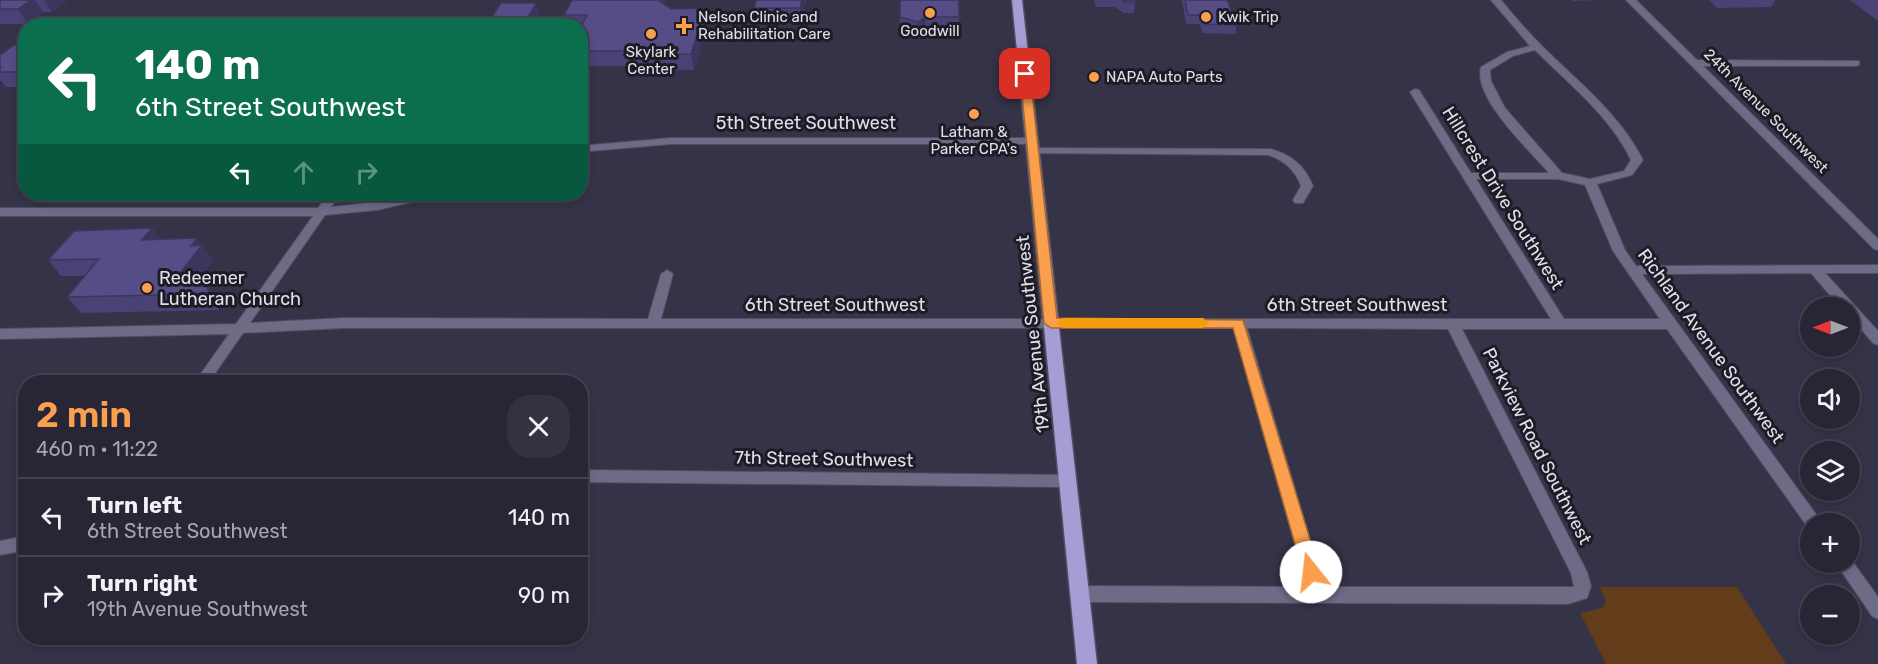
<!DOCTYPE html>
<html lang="en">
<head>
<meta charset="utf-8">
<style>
	:root { --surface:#282635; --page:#343241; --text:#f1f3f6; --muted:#a5a5ad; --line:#444350; --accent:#fa9f4e }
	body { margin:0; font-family:Rubik,sans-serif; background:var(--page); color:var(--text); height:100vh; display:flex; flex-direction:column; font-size:22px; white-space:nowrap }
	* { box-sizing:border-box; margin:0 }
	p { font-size:20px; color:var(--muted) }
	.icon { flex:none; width:33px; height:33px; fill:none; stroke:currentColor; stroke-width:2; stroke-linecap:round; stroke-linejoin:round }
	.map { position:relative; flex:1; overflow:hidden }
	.panel { position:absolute; left:18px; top:375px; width:570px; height:270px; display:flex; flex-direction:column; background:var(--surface); border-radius:24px; box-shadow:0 3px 9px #0003,0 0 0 2px var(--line) }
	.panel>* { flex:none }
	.top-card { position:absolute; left:18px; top:18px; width:570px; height:183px; border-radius:24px; box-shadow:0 3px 9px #0003,0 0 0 2px var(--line); background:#0b6e4f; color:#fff; overflow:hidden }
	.needle { width:39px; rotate:270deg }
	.fabs { position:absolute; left:1800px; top:297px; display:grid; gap:12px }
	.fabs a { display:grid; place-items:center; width:60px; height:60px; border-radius:50%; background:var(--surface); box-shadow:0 3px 9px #0003,0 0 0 2px var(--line); font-size:30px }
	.pin { position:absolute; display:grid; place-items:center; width:51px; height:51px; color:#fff; margin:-26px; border-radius:12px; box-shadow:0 3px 9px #0006 }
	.me { position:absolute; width:66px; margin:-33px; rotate:344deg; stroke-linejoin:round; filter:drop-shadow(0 0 4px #0008) }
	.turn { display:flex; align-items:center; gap:21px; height:126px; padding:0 18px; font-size:27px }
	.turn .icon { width:78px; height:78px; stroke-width:2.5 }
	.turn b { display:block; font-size:42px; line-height:51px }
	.lanes { display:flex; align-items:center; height:57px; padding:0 18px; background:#0003; justify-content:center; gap:30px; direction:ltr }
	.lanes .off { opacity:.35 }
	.round { display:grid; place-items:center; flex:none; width:63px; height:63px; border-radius:24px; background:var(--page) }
	.headline { display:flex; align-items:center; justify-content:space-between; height:102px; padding:0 18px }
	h1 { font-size:36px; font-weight:600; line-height:45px; color:var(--accent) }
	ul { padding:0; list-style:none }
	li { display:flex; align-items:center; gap:18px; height:78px; padding:0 18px; border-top:2px solid var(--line) }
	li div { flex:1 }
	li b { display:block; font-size:22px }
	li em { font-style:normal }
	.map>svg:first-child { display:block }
	.green { fill:#633c1a }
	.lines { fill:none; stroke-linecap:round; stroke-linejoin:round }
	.minor-casing { stroke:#504f61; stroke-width:2 }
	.major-casing { stroke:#504f61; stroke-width:3 }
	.minor { fill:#6d6b86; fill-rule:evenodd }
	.major { fill:#a49ed4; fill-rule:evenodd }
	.wall { fill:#4a4274 }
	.shaded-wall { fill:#3c365e }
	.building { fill:#564d87; stroke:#3c365e; stroke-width:1.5 }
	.route { fill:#fa9f4e; stroke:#a26733; stroke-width:1.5 }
	.slow { fill:#f59e0b }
	.poi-dot { fill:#fa9f4e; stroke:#1d1c25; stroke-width:2 }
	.labels { text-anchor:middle; stroke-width:6; stroke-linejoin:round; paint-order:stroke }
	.far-poi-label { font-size:15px; fill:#e0dfec; stroke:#1d1c25; text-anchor:start }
	.far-street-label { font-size:15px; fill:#e0dfec; stroke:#1d1c25 }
	.street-label { font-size:18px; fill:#e0dfec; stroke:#1d1c25 }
	.poi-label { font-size:18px; fill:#e0dfec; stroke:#1d1c25; text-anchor:start }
</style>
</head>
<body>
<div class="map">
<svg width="1878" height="664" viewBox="0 0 1878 664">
	<rect width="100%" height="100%" fill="#353347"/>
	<!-- green -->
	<path class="green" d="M 1600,587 L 1737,587 L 1786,664 L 1606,664 L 1580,613 L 1602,608 L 1606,602 Z"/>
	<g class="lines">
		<defs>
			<g id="minor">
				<path d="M 1491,0 L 1501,0 C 1514,16 1527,31 1541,45 C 1577,81 1620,114 1643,160 L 1632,175 L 1597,184 L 1625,250 L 1636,266 L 1878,265 L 1878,273 L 1825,273 L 1878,331 L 1878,345 L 1873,343 L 1850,316 L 1850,308 L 1841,308 L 1811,273 L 1642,274 L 1823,524 L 1810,524 L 1809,529 L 1667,329 L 1462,329 L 1587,572 L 1591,586 L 1587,598 L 1568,604 L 1079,602 L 1073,599 L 1071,594 L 1073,589 L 1079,586 L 1307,587 L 1234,328 L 344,328 L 243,333 L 209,382 L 195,382 L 229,334 L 0,339 L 0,329 L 236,324 L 313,216 L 0,216 L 0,208 L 318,208 L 328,194 L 340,194 L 331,207 L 377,202 L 416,194 L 436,194 L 434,197 L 377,210 L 325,215 L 250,323 L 344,318 L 648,319 L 661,274 L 667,270 L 673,274 L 661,319 L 1551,319 L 1410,92 L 1415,89 L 1419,90 L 1471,173 L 1549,173 C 1530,151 1472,97 1481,67 L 1507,52 L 1530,46 ZM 1535,50 C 1569,84 1610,116 1631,160 L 1624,171 L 1590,179 L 1562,173 L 1505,108 L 1491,81 L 1490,70 L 1513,56 ZM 1476,179 L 1558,179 L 1585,185 L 1613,251 L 1660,319 L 1564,319 ZM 1247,328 L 1448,329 L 1571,573 L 1574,587 L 1324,587 Z"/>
				<path d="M 1626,0 L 1636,0 L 1697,60 L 1859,61 L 1859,65 L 1855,66 L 1703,66 L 1878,239 L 1878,250 L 1874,249 Z"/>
				<path d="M 671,138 L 1032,138 L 1037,141 L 1032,144 L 671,144 L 580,152 L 580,146 Z"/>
				<path d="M 1033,148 L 1270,149 C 1291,154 1305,166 1313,186 L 1303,203 L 1295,203 L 1293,200 L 1301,186 C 1295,170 1285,161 1269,155 L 1029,153 L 1027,151 Z"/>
				<path d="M 580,470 L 1068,475 L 1073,477 L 1076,481 L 1073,485 L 1068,487 L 580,482 Z"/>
				<path d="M 26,536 L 26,550 L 0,555 L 0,541 Z"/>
				<path d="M 1850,558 L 1878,597 L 1878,619 L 1872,616 L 1835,562 L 1850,562 Z"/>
			</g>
			<path id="major" d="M 1012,0 L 1022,0 L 1097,664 L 1077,664 Z"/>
		</defs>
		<!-- minor casing -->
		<use href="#minor" class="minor-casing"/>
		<!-- major casing -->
		<use href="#major" class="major-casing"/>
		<!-- minor -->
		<use href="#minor" class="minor"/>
		<!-- major -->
		<use href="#major" class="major"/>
	</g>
	<!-- wall -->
	<g class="wall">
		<path d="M 0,0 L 65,0 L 66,2 L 52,12 L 43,12 L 28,24 L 0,24 Z"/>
		<path d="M 572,0 L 666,0 L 664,4 L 671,9 L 706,8 L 708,23 L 694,70 L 627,70 L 626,66 L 580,66 L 580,26 L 567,26 L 564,15 Z"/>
		<path d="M 806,0 L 802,22 L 756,23 L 754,8 Z"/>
		<path d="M 959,0 L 959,31 L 926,32 L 918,37 L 900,32 L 900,17 Z"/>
		<path d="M 1094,0 L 1135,0 L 1134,13 L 1124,13 L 1114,7 L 1096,7 Z"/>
		<path d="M 1182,0 L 1227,0 L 1237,25 L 1235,34 L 1202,33 L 1200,24 L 1186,24 Z"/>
		<path d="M 1572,0 L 1598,0 L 1573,1 Z"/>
		<path d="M 1709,0 L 1776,0 L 1771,7 L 1717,8 Z"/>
		<path d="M 1850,0 L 1878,0 L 1878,21 Z"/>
		<path d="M 26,44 L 26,87 L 6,87 L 0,80 L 0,55 Z"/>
		<path d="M 152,228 L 160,239 L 197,238 L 213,261 L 194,285 L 208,287 L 219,303 L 219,310 L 81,313 L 67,297 L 85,276 L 61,276 L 48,260 Z"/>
	</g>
	<!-- shaded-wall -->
	<g class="shaded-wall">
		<path d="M 31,0 L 35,0 L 43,12 L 28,24 L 18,9 Z"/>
		<path d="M 44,0 L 65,0 L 66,2 L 52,12 Z"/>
		<path d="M 657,0 L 666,0 L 661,15 Z"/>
		<path d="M 802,0 L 806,0 L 802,22 L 800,8 Z"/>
		<path d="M 536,3 L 540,14 L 533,26 L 523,26 Z"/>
		<path d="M 706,8 L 708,23 L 694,70 L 691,54 Z"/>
		<path d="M 925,17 L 926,32 L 918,37 L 918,22 Z"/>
		<path d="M 152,228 L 163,244 L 142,240 Z"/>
		<path d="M 197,238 L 213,261 L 188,294 L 172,283 L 191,246 Z"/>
		<path d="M 208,287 L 219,303 L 219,310 L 208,294 Z"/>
	</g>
	<!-- building -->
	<g class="building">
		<path d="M 0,0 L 31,0 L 18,9 L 0,9 Z"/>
		<path d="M 572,0 L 658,0 L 671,9 L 706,8 L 691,54 L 623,55 L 625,51 L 580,51 L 580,29 L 587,15 L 564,15 Z"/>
		<path d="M 756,0 L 802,0 L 800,8 L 754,8 Z"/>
		<path d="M 900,0 L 959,0 L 959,17 L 925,17 L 918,22 L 900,17 Z"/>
		<path d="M 1122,0 L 1135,0 L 1136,2 L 1125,2 Z"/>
		<path d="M 1185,0 L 1227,0 L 1237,25 L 1204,24 L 1201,15 L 1188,15 Z"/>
		<path d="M 501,3 L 536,3 L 523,26 L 486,26 Z"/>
		<path d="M 26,44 L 26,72 L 0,72 L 0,68 L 1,67 L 0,67 L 0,55 L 14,45 Z"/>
		<path d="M 152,228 L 142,240 L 197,238 L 191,246 L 202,245 L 172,283 L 208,287 L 208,294 L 67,297 L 99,259 L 48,260 L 74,231 Z"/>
	</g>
	<!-- route -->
	<path class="route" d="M 1025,71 L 1030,74 L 1057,318 L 1243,320 L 1320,572 L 1317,577 L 1311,579 L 1305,577 L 1303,572 L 1233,328 L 1051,328 L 1044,323 L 1020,74 Z"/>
	<!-- slow -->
	<path class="slow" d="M 1063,318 L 1203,318 L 1209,323 L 1203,328 L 1063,328 L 1056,323 Z"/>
	<!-- markers -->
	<g class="poi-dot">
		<circle cx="930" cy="13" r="6"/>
		<circle cx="1206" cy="17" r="6"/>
		<path d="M681 17h6v6h6v6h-6v6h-6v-6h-6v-6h6z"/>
		<circle cx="651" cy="34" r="6"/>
		<circle cx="1094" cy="77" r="6"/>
		<circle cx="974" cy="114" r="6"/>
		<circle cx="147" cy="288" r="6"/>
	</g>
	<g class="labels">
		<!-- far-poi labels -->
		<g class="far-poi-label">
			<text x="698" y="22">Nelson Clinic and<tspan x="698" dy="17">Rehabilitation Care</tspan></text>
			<text x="1218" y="22">Kwik Trip</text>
			<text x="930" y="36" text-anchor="middle">Goodwill</text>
			<text x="651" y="57" text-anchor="middle">Skylark<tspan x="651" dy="17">Center</tspan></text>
			<text x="1106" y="82">NAPA Auto Parts</text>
			<text x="974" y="137" text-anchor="middle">Latham &amp;<tspan x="974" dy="17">Parker CPA's</tspan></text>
		</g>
		<!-- far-street labels -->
		<g class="far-street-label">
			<text transform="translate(1766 111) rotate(45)" y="5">24th Avenue Southwest</text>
		</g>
		<!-- street labels -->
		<g class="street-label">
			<text x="806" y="129">5th Street Southwest</text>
			<text transform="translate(1503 198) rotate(58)" y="6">Hillcrest Drive Southwest</text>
			<text x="835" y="311">6th Street Southwest</text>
			<text x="1357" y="311">6th Street Southwest</text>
			<text transform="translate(1033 334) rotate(-96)" y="6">19th Avenue Southwest</text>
			<text transform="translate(1711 346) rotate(54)" y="6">Richland Avenue Southwest</text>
			<text transform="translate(1537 446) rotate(63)" y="6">Parkview Road Southwest</text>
			<text transform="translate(824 459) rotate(1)" y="6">7th Street Southwest</text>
		</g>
		<!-- poi labels -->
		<g class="poi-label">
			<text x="159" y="284">Redeemer<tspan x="159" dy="21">Lutheran Church</tspan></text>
		</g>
	</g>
</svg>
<div class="fabs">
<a><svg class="needle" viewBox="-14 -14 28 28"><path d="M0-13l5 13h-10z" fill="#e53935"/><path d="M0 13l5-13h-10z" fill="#a5a5ad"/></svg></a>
<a><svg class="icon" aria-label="sound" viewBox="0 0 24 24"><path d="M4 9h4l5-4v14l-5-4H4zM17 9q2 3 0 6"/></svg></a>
<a><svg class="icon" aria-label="layers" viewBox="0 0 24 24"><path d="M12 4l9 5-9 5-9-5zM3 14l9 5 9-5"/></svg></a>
<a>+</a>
<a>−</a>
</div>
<div class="pin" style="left:1025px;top:74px;background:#d93025"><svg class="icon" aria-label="arrive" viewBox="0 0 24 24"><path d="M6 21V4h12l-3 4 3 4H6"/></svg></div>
<svg class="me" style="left:1311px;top:572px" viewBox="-20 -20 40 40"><circle r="19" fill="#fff"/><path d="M0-13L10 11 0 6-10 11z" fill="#fa9f4e"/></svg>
<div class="top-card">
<div class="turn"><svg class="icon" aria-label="left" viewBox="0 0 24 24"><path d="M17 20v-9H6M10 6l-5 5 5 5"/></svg><div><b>140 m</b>6th Street Southwest</div></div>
<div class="lanes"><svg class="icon" aria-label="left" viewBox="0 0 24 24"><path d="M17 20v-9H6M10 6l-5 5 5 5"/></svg><svg class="icon off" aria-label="ahead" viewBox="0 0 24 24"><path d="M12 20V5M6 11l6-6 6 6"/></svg><svg class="icon off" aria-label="right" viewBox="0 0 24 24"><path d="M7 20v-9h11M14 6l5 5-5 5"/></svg></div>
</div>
<section class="panel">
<div class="headline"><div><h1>2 min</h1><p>460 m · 11:22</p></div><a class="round"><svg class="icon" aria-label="close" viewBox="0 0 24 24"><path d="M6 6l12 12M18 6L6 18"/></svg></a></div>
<ul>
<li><svg class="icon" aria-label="left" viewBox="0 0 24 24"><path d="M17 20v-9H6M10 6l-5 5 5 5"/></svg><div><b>Turn left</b><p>6th Street Southwest</p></div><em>140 m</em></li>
<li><svg class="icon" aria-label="right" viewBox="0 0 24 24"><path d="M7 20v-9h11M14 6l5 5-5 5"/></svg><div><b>Turn right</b><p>19th Avenue Southwest</p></div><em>90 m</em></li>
</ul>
</section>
</div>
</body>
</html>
